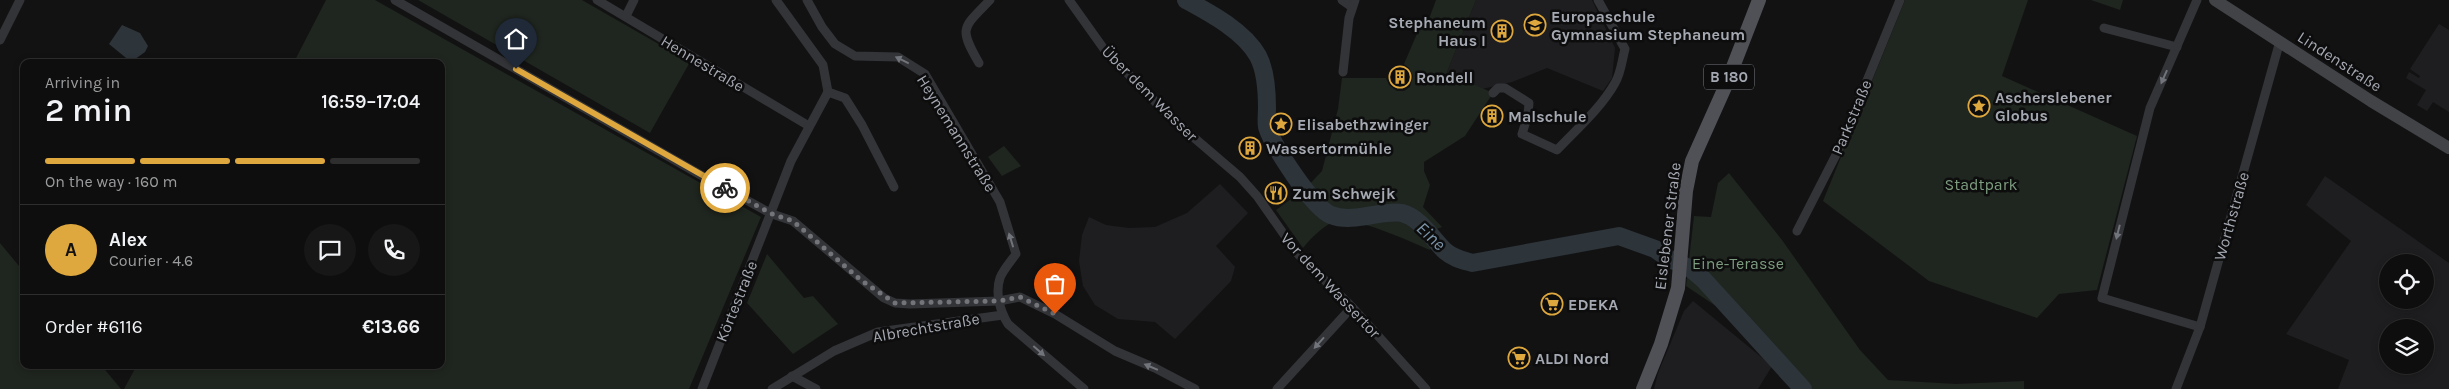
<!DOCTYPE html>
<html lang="en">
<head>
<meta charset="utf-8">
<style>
	body { margin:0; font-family:Karla,sans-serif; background:#171717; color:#f1f3f6; height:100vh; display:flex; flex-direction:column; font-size:19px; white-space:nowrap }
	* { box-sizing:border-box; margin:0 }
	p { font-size:16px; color:#9b9c9e }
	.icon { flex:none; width:28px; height:28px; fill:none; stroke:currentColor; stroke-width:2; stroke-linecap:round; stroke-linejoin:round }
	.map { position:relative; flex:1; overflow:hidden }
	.details { position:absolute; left:20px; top:59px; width:425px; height:310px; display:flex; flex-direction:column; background:#0e0e0e; border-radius:10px; box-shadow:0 2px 8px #0003,0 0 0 1px #2e2e2e }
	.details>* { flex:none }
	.controls { position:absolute; left:2379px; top:254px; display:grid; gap:10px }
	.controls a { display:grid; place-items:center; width:55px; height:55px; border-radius:50%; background:#0e0e0e; box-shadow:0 2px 8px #0003,0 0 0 1px #2e2e2e; font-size:25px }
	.pin { position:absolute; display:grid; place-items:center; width:42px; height:42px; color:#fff; margin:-51px -21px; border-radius:50% 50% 50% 0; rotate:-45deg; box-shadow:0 0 5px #0007 }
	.pin .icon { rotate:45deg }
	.courier { position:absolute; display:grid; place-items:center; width:50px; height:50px; margin:-25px; border:4px solid #dfa83e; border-radius:50%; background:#fff; color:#222; box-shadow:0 1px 6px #0007 }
	.headline em { font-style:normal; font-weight:600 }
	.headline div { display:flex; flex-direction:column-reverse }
	.headline { display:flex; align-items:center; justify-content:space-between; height:85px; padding:0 25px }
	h1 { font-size:32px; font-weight:600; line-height:38px }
	.bar { display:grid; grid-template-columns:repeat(4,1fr); gap:8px 5px; align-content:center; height:60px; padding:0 25px }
	.bar i { height:6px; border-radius:4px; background:#2e2e2e }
	.bar .on { background:#dfa83e }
	.bar p { grid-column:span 4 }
	.line { display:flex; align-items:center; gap:12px; padding:0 25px; border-top:1px solid #2e2e2e }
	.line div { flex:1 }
	.round { display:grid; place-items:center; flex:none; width:52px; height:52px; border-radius:26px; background:#171717 }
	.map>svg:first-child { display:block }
</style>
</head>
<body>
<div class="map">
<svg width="2449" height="389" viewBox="0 0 2449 389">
	<rect width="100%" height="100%" fill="#121213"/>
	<g fill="#1e1e20" fill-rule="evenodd">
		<polygon points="1476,0 1592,0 1615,48 1612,78 1603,91 1547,68 1512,82 1482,89 1447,72"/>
		<polygon points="2439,24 2449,30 2449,112 2433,102 2427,111 2417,105 2426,90 2406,78 2409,72 2419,78 2420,76 2410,69"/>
		<path d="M2325,176L2449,263V389H2338L2349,360L2286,334L2351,241L2306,205ZM2388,262H2425V300H2388ZM2388,328H2425V365H2388Z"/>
		<polygon points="1220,184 1248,213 1216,246 1235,267 1231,281 1175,339 1155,322 1118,319 1095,305 1083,286 1079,261 1082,235 1089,217 1106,225 1129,228 1155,227 1187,213"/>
		<polygon points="1693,301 1772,366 1758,389 1654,389 1658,373 1684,311"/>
	</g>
	<g fill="#1f251f">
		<polygon points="326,0 375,0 761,217 689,389 124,389 137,365 441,365 441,62 294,62"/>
		<polygon points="418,0 582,0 690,62 650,133"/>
		<path d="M1436,0H1476L1447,72L1493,93L1465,136L1424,162V171L1430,185L1423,207L1442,227L1437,229L1430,250C1414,243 1350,214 1335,221C1324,225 1310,239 1303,248L1276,210L1305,189L1322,171L1338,109L1342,78H1386L1389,85L1397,91H1404L1410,87L1413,76L1409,68L1404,64L1419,29L1429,19Z"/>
		<polygon points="1905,0 2028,0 2002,76 2137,136 2097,290 2059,294 2037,318 1929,281 1823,201"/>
		<polygon points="2091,0 2123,0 2120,10"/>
		<polygon points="1004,146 1021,166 1002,176 988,157"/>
		<polygon points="1729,173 1782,240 1860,350 1888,380 1956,384 2024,381 2024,389 1801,389 1775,355 1738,321 1686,286 1694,216 1711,217 1718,183"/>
		<polygon points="0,243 24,272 24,365 101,365 121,389 0,389"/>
		<polygon points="767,254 804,298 813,296 838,324 793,354 747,303"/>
	</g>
	<polygon fill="#2d343a" points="122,25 140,33 148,46 145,52 131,62 109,44"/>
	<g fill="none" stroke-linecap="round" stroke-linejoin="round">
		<path stroke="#2d343a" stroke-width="18" d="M1186,0C1210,13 1244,31 1258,56C1266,71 1267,91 1267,108C1267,114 1266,121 1267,127C1273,146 1313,208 1331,215C1353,224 1384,209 1402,213C1421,218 1432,239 1445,251C1453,258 1462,260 1472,263L1619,236L1655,249L1668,258L1691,269L1703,279L1803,389"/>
		<g stroke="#333438" stroke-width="9">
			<polyline points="395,0 706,178 772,214 793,221 884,298 895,303 910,304 999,301 1020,297 1055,314 1115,351 1155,368 1195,389"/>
			<polyline points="597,0 809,126"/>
			<polyline points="776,0 823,65 828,92"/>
			<path d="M807,0L822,27L835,44L855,56L898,57L925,74L1000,202L1016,254C1011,261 1003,270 1000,278C995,293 1000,311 1008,324L1084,389"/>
			<polyline points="1069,0 1104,49 1171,118 1240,177 1257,196 1297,253 1352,307 1426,389"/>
			<polyline points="1342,0 1352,7"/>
			<polyline points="2197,0 2150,108 2102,298 2200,327"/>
			<polyline points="626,16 634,0"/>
			<polyline points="2104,28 2177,47"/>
			<polyline points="0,40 20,0"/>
			<path d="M979,63C958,27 963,28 990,0"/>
			<polyline points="1343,72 1349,18 1355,0"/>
			<polyline points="828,92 845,98 862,125 894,187"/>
			<path d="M1493,93L1498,88H1505L1529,103L1528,115L1522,134L1557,150C1577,129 1601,108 1615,83C1621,73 1622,60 1625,49L1598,0"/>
			<polyline points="1797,231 1839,149 1900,0"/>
			<polyline points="792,376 816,389"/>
			<polyline points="702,389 791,161 828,92"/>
			<polyline points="772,389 834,351 878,332 1003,315"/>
			<polyline points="1277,389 1352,307"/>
			<polyline points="2176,389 2200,327 2280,41"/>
		</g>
		<polyline stroke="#414347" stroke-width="12" points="2215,0 2371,101 2449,148"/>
		<polyline stroke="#4f5156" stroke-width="14" points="1643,389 1661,344 1678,288 1686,191 1692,161 1726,85 1759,0"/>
	</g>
	<defs><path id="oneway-solid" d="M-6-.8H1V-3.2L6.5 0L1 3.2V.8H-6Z" transform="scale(1.25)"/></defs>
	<g fill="#72747b">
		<use href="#oneway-solid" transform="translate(902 60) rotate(-154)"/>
		<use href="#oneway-solid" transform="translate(2164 77) rotate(114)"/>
		<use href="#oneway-solid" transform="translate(2118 232) rotate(104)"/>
		<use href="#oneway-solid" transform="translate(1011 240) rotate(-107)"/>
		<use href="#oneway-solid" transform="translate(1319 343) rotate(132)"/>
		<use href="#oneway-solid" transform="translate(1039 351) rotate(41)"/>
		<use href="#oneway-solid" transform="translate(1151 367) rotate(-157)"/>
	</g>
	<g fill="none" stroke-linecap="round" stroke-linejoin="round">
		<polyline stroke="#72747a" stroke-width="5" stroke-dasharray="0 9" points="725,188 772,214 793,221 862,281 895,303 999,301 1020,297 1055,314"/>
		<polyline stroke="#dfa83e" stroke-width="6" points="516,69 725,188"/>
	</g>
	<defs>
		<g id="school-ring" transform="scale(1.125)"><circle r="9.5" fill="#0d0d0e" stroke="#dfa83e" stroke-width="1.5"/><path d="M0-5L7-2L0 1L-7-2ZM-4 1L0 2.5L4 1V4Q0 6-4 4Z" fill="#dfa83e"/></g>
		<g id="building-ring" transform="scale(1.125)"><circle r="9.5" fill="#0d0d0e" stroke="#dfa83e" stroke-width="1.5"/><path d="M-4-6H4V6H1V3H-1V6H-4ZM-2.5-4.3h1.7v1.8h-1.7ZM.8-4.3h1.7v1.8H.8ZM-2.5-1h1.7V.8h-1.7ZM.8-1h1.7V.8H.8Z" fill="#dfa83e"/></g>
		<g id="sight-ring" transform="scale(1.125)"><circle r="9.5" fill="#0d0d0e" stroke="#dfa83e" stroke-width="1.5"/><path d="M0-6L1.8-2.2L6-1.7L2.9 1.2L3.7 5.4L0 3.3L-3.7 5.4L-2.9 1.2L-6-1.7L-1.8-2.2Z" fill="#dfa83e"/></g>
		<g id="restaurant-ring" transform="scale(1.125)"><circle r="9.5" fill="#0d0d0e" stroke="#dfa83e" stroke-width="1.5"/><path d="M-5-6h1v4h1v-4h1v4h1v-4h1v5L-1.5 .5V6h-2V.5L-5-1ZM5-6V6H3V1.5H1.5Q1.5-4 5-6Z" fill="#dfa83e"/></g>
		<g id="supermarket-ring" transform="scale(1.125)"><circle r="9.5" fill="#0d0d0e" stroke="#dfa83e" stroke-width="1.5"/><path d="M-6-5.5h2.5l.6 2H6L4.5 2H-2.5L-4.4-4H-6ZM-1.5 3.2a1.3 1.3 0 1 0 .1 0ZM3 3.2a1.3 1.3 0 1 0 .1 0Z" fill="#dfa83e"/></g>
	</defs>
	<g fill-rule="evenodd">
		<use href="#school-ring" x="1535" y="25"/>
		<use href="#building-ring" x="1502" y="31"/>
		<use href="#building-ring" x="1400" y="77"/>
		<use href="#sight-ring" x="1979" y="106"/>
		<use href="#building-ring" x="1492" y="116"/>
		<use href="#sight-ring" x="1281" y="124"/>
		<use href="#building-ring" x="1250" y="148"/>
		<use href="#restaurant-ring" x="1276" y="193"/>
		<use href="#supermarket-ring" x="1552" y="304"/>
		<use href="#supermarket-ring" x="1519" y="358"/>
	</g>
	<g text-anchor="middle" stroke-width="5" stroke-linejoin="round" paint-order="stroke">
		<rect fill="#0d0d0e" stroke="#777a81" stroke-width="1" x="1704" y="64.5" width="50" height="25" rx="4"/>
		<g font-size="15" font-weight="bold" fill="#a5a9b2">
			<text x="1729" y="82">B 180</text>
		</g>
		<g font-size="16" font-weight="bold" fill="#a5a9b2" stroke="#0d0d0e" text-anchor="start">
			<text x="1551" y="22">Europaschule<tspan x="1551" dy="18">Gymnasium Stephaneum</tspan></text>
			<text x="1486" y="28" text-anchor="end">Stephaneum<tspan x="1486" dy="18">Haus I</tspan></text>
			<text x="1416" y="83">Rondell</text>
			<text x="1995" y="103">Ascherslebener<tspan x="1995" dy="18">Globus</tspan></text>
			<text x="1508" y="122">Malschule</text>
			<text x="1297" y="130">Elisabethzwinger</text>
			<text x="1266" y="154">Wassertormühle</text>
			<text x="1292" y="199">Zum Schwejk</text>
			<text x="1568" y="310">EDEKA</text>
			<text x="1535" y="364">ALDI Nord</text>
		</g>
		<g font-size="16" fill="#a5a9b2" stroke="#0d0d0e">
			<text transform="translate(2340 61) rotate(33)" y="6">Lindenstraße</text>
			<text transform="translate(703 63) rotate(31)" y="6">Hennestraße</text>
			<text transform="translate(1150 93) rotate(45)" y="6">Über dem Wasser</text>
			<text transform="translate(1851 117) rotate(-67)" y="6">Parkstraße</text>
			<text transform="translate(957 133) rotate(58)" y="6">Heynemannstraße</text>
			<text transform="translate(2231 216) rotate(-74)" y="6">Worthstraße</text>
			<text transform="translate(1667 226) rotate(-83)" y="6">Eislebener Straße</text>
			<text transform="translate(1331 285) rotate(47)" y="6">Vor dem Wassertor</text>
			<text transform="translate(736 301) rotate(-68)" y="6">Körtestraße</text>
			<text transform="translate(926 327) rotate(-10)" y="6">Albrechtstraße</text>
		</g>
		<g font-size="16" fill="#7d9c7f" stroke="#0d0d0e">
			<text x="1981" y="190">Stadtpark</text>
			<text x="1738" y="269">Eine-Terasse</text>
		</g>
		<g font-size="18" font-style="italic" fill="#7e96ab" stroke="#0d0d0e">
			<text transform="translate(1431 236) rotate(43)" y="6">Eine</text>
		</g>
	</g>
</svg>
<div class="controls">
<a><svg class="icon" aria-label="locate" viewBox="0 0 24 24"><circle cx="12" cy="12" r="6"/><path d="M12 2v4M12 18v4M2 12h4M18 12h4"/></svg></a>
<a><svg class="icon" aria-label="layers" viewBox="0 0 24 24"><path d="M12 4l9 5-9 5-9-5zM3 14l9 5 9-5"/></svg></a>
</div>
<div class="pin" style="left:1055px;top:314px;background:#ea580c"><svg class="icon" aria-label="bag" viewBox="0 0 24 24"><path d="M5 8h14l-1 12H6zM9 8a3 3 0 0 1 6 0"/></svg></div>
<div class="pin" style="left:516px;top:69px;background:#1f2937"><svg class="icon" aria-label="home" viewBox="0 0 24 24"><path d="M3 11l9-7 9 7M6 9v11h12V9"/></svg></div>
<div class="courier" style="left:725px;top:188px"><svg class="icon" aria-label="bike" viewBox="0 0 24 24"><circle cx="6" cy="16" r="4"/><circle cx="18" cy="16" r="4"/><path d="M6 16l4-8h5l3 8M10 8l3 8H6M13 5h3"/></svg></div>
<section class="details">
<div class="headline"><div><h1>2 min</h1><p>Arriving in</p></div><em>16:59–17:04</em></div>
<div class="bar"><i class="on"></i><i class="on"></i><i class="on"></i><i></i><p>On the way · 160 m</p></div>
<div class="line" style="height:90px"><b class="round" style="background:#dfa83e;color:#111">A</b><div><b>Alex</b><p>Courier · 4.6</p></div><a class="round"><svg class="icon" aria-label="chat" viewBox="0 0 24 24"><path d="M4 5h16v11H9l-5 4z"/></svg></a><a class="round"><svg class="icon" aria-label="phone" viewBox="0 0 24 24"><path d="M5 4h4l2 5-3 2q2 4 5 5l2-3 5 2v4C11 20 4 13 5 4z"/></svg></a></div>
<div class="line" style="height:65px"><div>Order #6116</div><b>€13.66</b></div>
</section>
</div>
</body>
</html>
